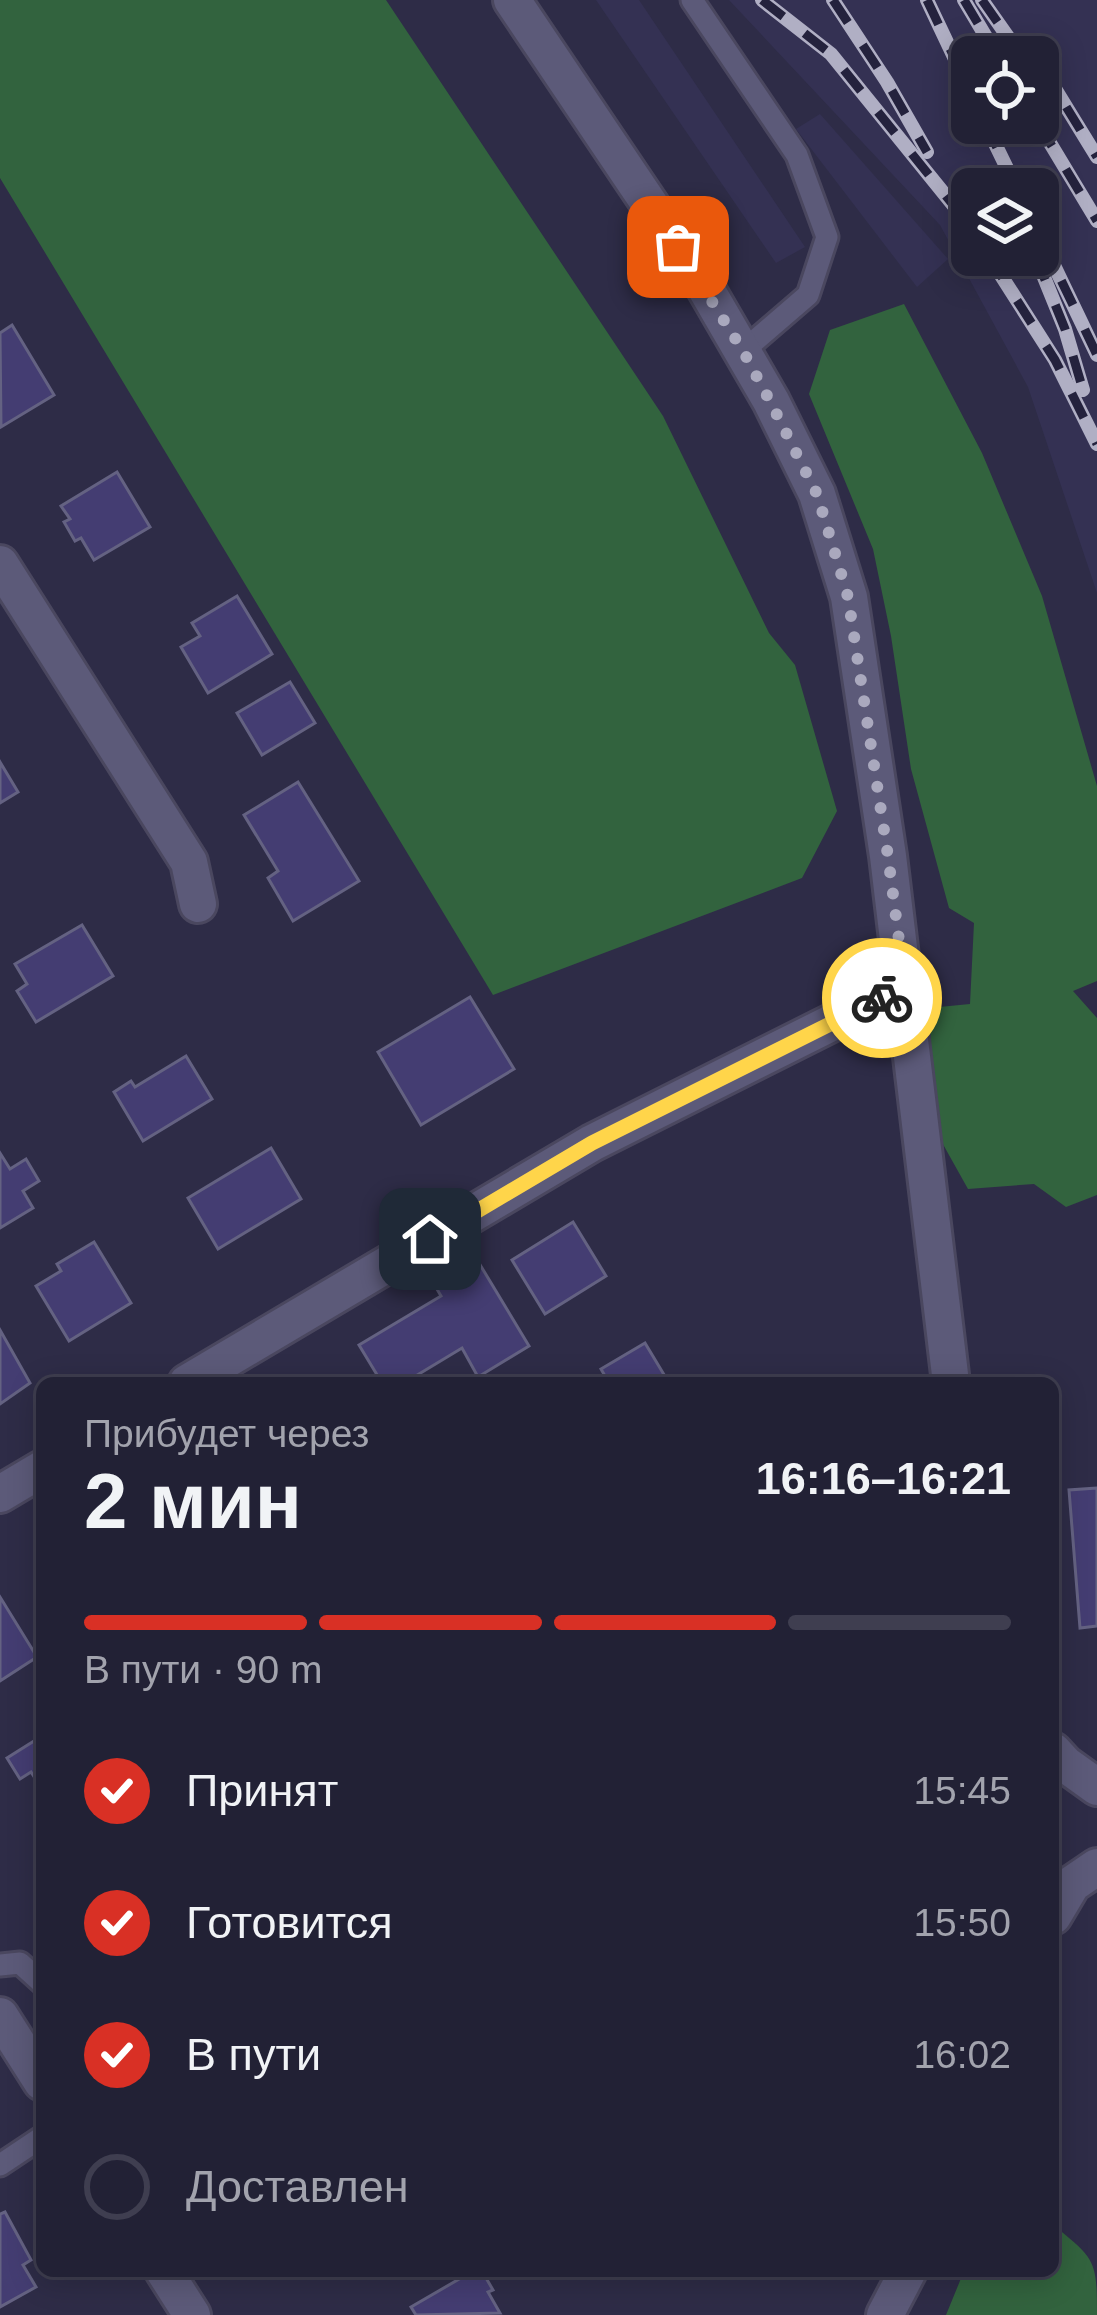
<!DOCTYPE html>
<html lang="ru">
<head>
<meta charset="utf-8">
<style>
	body { margin:0; font-family:Arial,sans-serif; background:#2e2e41; color:#f1f3f6; height:100vh; display:flex; flex-direction:column; font-size:45px; white-space:nowrap }
	* { box-sizing:border-box; margin:0 }
	p { font-size:39px; color:#a2a3ad }
	.icon { flex:none; width:66px; height:66px; fill:none; stroke:currentColor; stroke-width:2; stroke-linecap:round; stroke-linejoin:round }
	.map { position:relative; flex:1; overflow:hidden }
	.side { position:absolute; left:36px; top:1377px; width:1023px; height:900px; display:flex; flex-direction:column; background:#222135; border-radius:18px; box-shadow:0 6px 30px #0003,0 0 0 3px #3f3e50 }
	.side>* { flex:none }
	.fabs { position:absolute; left:951px; top:36px; display:grid; gap:24px }
	.fabs a { display:grid; place-items:center; width:108px; height:108px; border-radius:18px; background:#222135; box-shadow:0 6px 30px #0003,0 0 0 3px #3f3e50; font-size:60px }
	.pin { position:absolute; display:grid; place-items:center; width:102px; height:102px; color:#fff; margin:-51px; border-radius:24px; box-shadow:0 6px 18px #0006 }
	.courier { position:absolute; display:grid; place-items:center; width:120px; height:120px; margin:-60px; border:9px solid #ffd54a; border-radius:50%; background:#fff; color:#222; box-shadow:0 3px 15px #0007 }
	.overview em { font-style:normal; font-weight:800 }
	.overview div { display:flex; flex-direction:column-reverse }
	.overview { display:flex; align-items:center; justify-content:space-between; height:204px; padding:0 48px }
	h1 { font-size:78px; font-weight:800; line-height:90px }
	.bar { display:grid; grid-template-columns:repeat(4,1fr); gap:18px 12px; align-content:center; height:144px; padding:0 48px }
	.bar i { height:15px; border-radius:9px; background:#3f3e50 }
	.bar .selected { background:#d93025 }
	.bar p { grid-column:span 4 }
	ol { padding:0 48px; list-style:none }
	li { display:flex; align-items:center; gap:36px; height:132px }
	li p { margin-inline-start:auto }
	li .icon { padding:12px; border-radius:50%; background:#d93025; color:#fff; stroke-width:4 }
	li:last-child { color:#a2a3ad }
	li i { width:66px; height:66px; border:6px solid #3f3e50; border-radius:50% }
	.map>svg:first-child { display:block }
</style>
</head>
<body>
<div class="map">
<svg width="1097" height="2315" viewBox="0 0 1097 2315">
	<rect width="100%" height="100%" fill="#2e2c47"/>
	<g fill="#343153" fill-rule="evenodd">
		<polygon points="596,0 639,0 805,247 776,263"/>
		<path d="M729,0H1097V593L1028,387L940,225ZM1038,57V123H972V57ZM1038,189V255H972V189Z"/>
		<polygon points="820,114 948,259 917,287 796,129"/>
	</g>
	<g fill="#32633e">
		<polygon points="0,0 386,0 663,416 769,633 795,665 837,811 802,878 493,995 0,178"/>
		<polygon points="904,304 982,453 1042,596 1097,786 1097,981 1073,991 1097,1018 1097,1195 1066,1207 1034,1184 968,1189 935,1130 929,1008 970,1004 974,923 949,908 911,769 891,636 873,549 809,394 830,330"/>
		<path d="M1053,2225C1096,2259 1097,2261 1097,2315H946L964,2271H1053Z"/>
	</g>
	<g fill="#443d72" stroke="#646282" stroke-width="3">
		<polygon points="12,325 54,395 1,427 0,333"/>
		<polygon points="117,472 150,527 94,560 81,538 75,541 64,522 70,519 61,506"/>
		<polygon points="237,596 272,654 208,693 181,647 200,636 192,623"/>
		<polygon points="290,682 315,723 262,755 237,713"/>
		<polygon points="0,762 18,792 0,803"/>
		<polygon points="298,782 359,881 293,921 268,878 278,871 244,815"/>
		<polygon points="82,925 113,976 36,1022 17,991 27,984 15,964"/>
		<polygon points="470,997 514,1069 421,1125 378,1052"/>
		<polygon points="186,1056 212,1099 143,1141 114,1092 131,1081 135,1087"/>
		<polygon points="271,1148 301,1199 218,1249 188,1198"/>
		<polygon points="0,1153 10,1169 26,1159 39,1181 23,1191 33,1208 0,1228"/>
		<polygon points="573,1222 606,1276 545,1314 512,1260"/>
		<polygon points="94,1242 131,1303 69,1341 36,1286 61,1271 57,1264"/>
		<polygon points="476,1258 529,1346 478,1377 462,1348 404,1383 382,1383 359,1345 441,1296 434,1284"/>
		<polygon points="0,1330 30,1383 0,1404"/>
		<polygon points="645,1343 669,1383 609,1383 601,1369"/>
		<polygon points="1097,1488 1097,1626 1080,1628 1069,1490"/>
		<polygon points="0,1597 37,1657 0,1681"/>
		<polygon points="42,1736 42,1789 31,1772 20,1779 7,1758"/>
		<polygon points="5,2212 31,2260 23,2265 36,2287 0,2307 0,2214"/>
		<polygon points="473,2271 482,2271 493,2290 488,2292 500,2313 416,2315 411,2307"/>
	</g>
	<g fill="none" stroke-linecap="round" stroke-linejoin="round">
		<g stroke="#4a475f" stroke-width="27">
			<g id="lane">
				<polyline points="692,0 797,155 827,237 808,295 743,351"/>
				<polyline points="0,1965 20,1963 42,1983"/>
				<polyline points="0,2165 42,2137"/>
			</g>
		</g>
		<g stroke="#4a475f" stroke-width="42">
			<g id="street">
				<polyline points="0,564 189,862 198,904"/>
				<polyline points="187,1383 592,1143 905,986"/>
				<polyline points="0,1494 42,1469"/>
				<polyline points="0,2016 42,2082"/>
				<polyline points="164,2271 192,2315"/>
			</g>
		</g>
		<g stroke="#4a475f" stroke-width="42">
			<g id="secondary">
				<polyline points="512,0 702,282 771,401 817,494 849,597 888,856 951,1383"/>
				<polyline points="1053,1751 1065,1764 1097,1787"/>
				<polyline points="1053,1916 1072,1884 1097,1867"/>
				<polyline points="885,2315 908,2271"/>
			</g>
		</g>
		<use href="#lane" stroke="#5c5a79" stroke-width="21"/>
		<use href="#street" stroke="#5c5a79" stroke-width="36"/>
		<use href="#secondary" stroke="#5c5a79" stroke-width="36"/>
		<g stroke="#b0afc4" stroke-width="14">
			<g id="rail">
				<polyline points="762,0 831,54 967,222"/>
				<polyline points="833,0 887,82 927,152"/>
				<polyline points="927,0 972,95"/>
				<polyline points="964,0 998,57"/>
				<polyline points="982,0 1022,57"/>
				<polyline points="1038,61 1097,157"/>
				<polyline points="985,123 1017,189"/>
				<polyline points="1038,123 1097,221"/>
				<polyline points="1038,232 1097,355"/>
				<polyline points="988,255 1055,360 1097,444"/>
				<polyline points="1035,255 1065,329 1083,390"/>
			</g>
		</g>
		<use href="#rail" stroke="#24223d" stroke-width="9" stroke-dasharray="27" stroke-linecap="butt"/>
	</g>
	<g fill="none" stroke-linecap="round" stroke-linejoin="round">
		<polyline stroke="#aaa9be" stroke-width="12" stroke-dasharray="0 21.6" points="678,247 743,351 770,401 817,494 838,563 848,597 888,856 905,986 882,998"/>
		<polyline stroke="#ffd54a" stroke-width="15" points="430,1239 592,1143 882,998"/>
	</g>
</svg>
<div class="fabs">
<a><svg class="icon" aria-label="locate" viewBox="0 0 24 24"><circle cx="12" cy="12" r="6"/><path d="M12 2v4M12 18v4M2 12h4M18 12h4"/></svg></a>
<a><svg class="icon" aria-label="layers" viewBox="0 0 24 24"><path d="M12 4l9 5-9 5-9-5zM3 14l9 5 9-5"/></svg></a>
</div>
<div class="pin" style="left:678px;top:247px;background:#ea580c"><svg class="icon" aria-label="bag" viewBox="0 0 24 24"><path d="M5 8h14l-1 12H6zM9 8a3 3 0 0 1 6 0"/></svg></div>
<div class="pin" style="left:430px;top:1239px;background:#1f2937"><svg class="icon" aria-label="home" viewBox="0 0 24 24"><path d="M3 11l9-7 9 7M6 9v11h12V9"/></svg></div>
<div class="courier" style="left:882px;top:998px"><svg class="icon" aria-label="bike" viewBox="0 0 24 24"><circle cx="6" cy="16" r="4"/><circle cx="18" cy="16" r="4"/><path d="M6 16l4-8h5l3 8M10 8l3 8H6M13 5h3"/></svg></div>
<section class="side">
<div class="overview"><div><h1>2 мин</h1><p>Прибудет через</p></div><em>16:16–16:21</em></div>
<div class="bar"><i class="selected"></i><i class="selected"></i><i class="selected"></i><i></i><p>В пути · 90 m</p></div>
<ol>
<li><svg class="icon" aria-label="check" viewBox="0 0 24 24"><path d="M5 12l5 5 9-10"/></svg>Принят<p>15:45</p></li>
<li><svg class="icon" aria-label="check" viewBox="0 0 24 24"><path d="M5 12l5 5 9-10"/></svg>Готовится<p>15:50</p></li>
<li><svg class="icon" aria-label="check" viewBox="0 0 24 24"><path d="M5 12l5 5 9-10"/></svg>В пути<p>16:02</p></li>
<li><i></i>Доставлен</li>
</ol>
</section>
</div>
</body>
</html>
